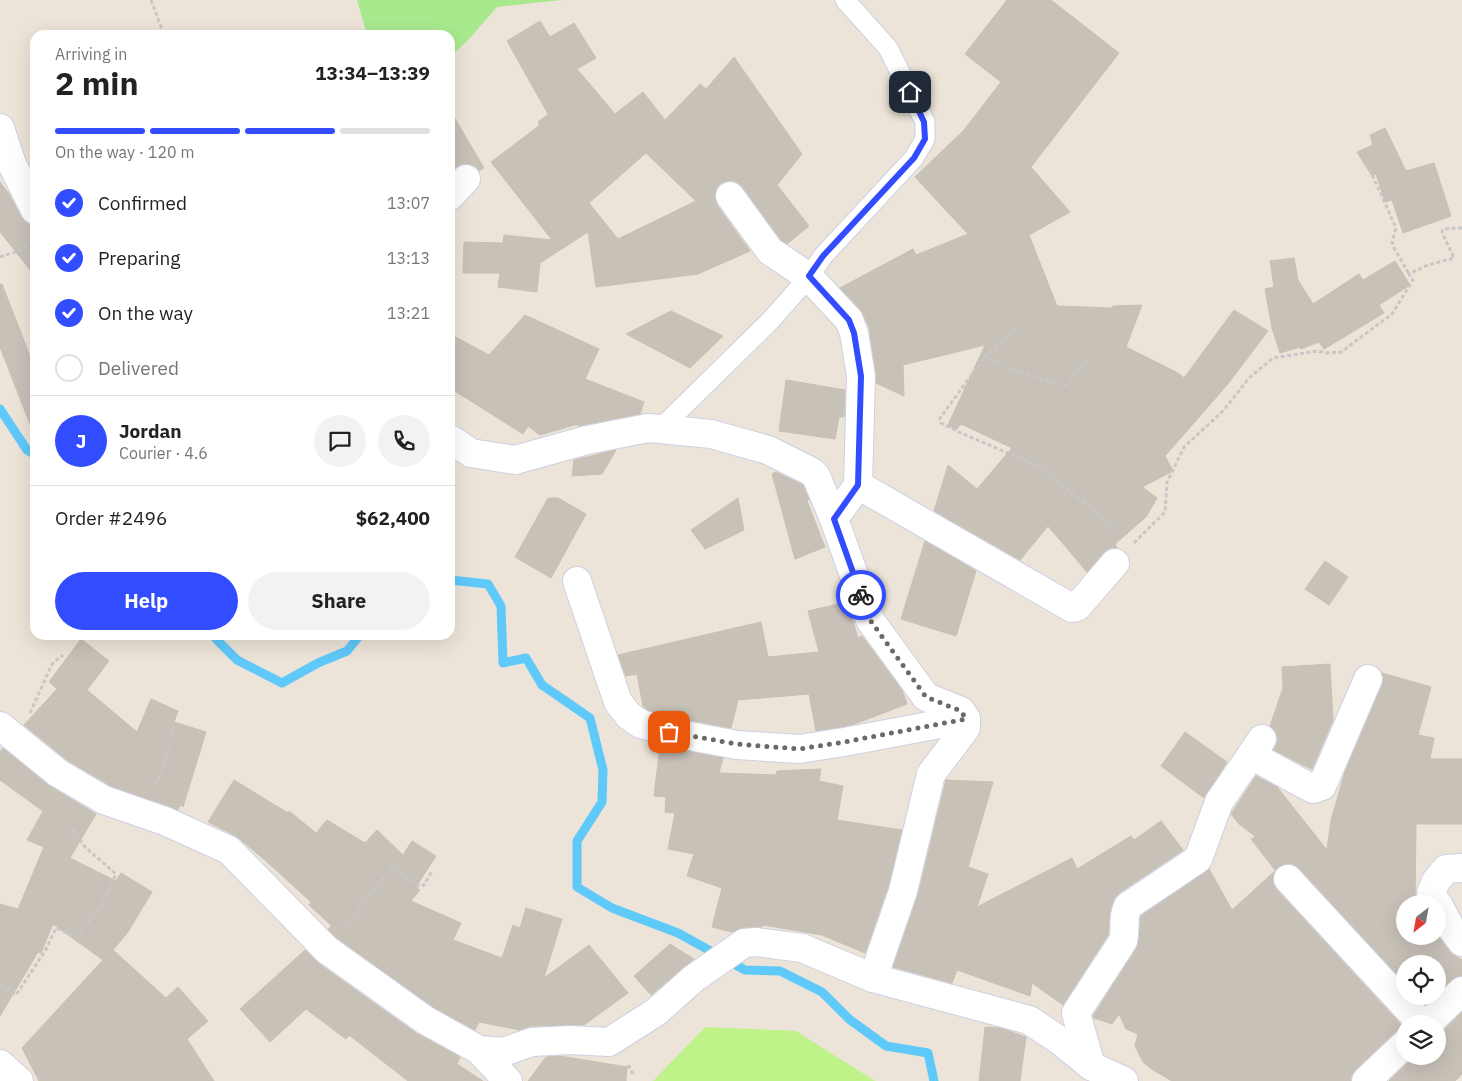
<!DOCTYPE html>
<html lang="en">
<head>
<meta charset="utf-8">
<style>
	body { margin:0; font-family:"IBM Plex Sans",sans-serif; background:#f2f2f2; color:#222; height:100vh; display:flex; flex-direction:column; font-size:19px; white-space:nowrap }
	* { box-sizing:border-box; margin:0 }
	p { font-size:16px; color:#767676 }
	.icon { flex:none; width:28px; height:28px; fill:none; stroke:currentColor; stroke-width:2; stroke-linecap:round; stroke-linejoin:round }
	.map { position:relative; flex:1; overflow:hidden }
	.side { position:absolute; left:30px; top:30px; width:425px; height:610px; display:flex; flex-direction:column; background:#fff; border-radius:15px; box-shadow:0 5px 20px #0002 }
	.side>* { flex:none }
	.needle { width:32px; rotate:211deg }
	.fabs { position:absolute; left:1396px; top:895px; display:grid; gap:10px }
	.fabs a { display:grid; place-items:center; width:50px; height:50px; border-radius:50%; background:#fff; box-shadow:0 5px 20px #0002; font-size:25px }
	.pin { position:absolute; display:grid; place-items:center; width:42px; height:42px; color:#fff; margin:-21px; border-radius:10px; box-shadow:0 2px 8px #0006 }
	.courier { position:absolute; display:grid; place-items:center; width:50px; height:50px; margin:-25px; border:4px solid #324dff; border-radius:50%; background:#fff; color:#222; box-shadow:0 1px 6px #0007 }
	.headline em { font-style:normal; font-weight:700 }
	.headline div { display:flex; flex-direction:column-reverse }
	.headline { display:flex; align-items:center; justify-content:space-between; height:85px; padding:0 25px }
	h1 { font-size:32px; font-weight:700; line-height:38px }
	.bar { display:grid; grid-template-columns:repeat(4,1fr); gap:8px 5px; align-content:center; height:60px; padding:0 25px }
	.bar i { height:6px; border-radius:4px; background:#e0e0e0 }
	.bar .active { background:#324dff }
	.bar p { grid-column:span 4 }
	.line { display:flex; align-items:center; gap:12px; padding:0 25px; border-top:1px solid #e0e0e0 }
	.line div { flex:1 }
	.round { display:grid; place-items:center; flex:none; width:52px; height:52px; border-radius:26px; background:#f2f2f2 }
	ol { padding:0 25px; list-style:none }
	li { display:flex; align-items:center; gap:15px; height:55px }
	li p { margin-inline-start:auto }
	li .icon { padding:5px; border-radius:50%; background:#324dff; color:#fff; stroke-width:4 }
	li:last-child { color:#767676 }
	li i { width:28px; height:28px; border:2px solid #e0e0e0; border-radius:50% }
	.cta { display:flex; gap:10px; margin-top:auto; padding:10px 25px }
	.cta a { flex:1; height:58px; border-radius:30px; background:#324dff; color:#fff; font-size:20px; font-weight:700; line-height:58px; text-align:center }
	.cta a+a { background:#f2f2f2; color:#222 }
	.map>svg:first-child { display:block }
</style>
</head>
<body>
<div class="map">
<svg width="1462" height="1081" viewBox="0 0 1462 1081">
	<rect width="100%" height="100%" fill="#ece4d8"/>
	<polygon fill="#a8e98e" points="357,0 562,0 497,7 470,38 450,57 450,35 367,35"/>
	<polygon fill="#bff288" points="705,1027 796,1031 875,1081 653,1081"/>
	<g fill="none" stroke-linecap="round" stroke-linejoin="round">
		<g stroke="#5fc9fa" stroke-width="9">
			<polyline points="0,409 27,450 35,455"/>
			<polyline points="450,580 488,584 501,606 503,663 526,658 542,685 590,718 603,770 602,802 577,841 577,887 612,908 678,933 745,970 780,971 822,992 849,1019 886,1046 928,1053 934,1081"/>
			<polyline points="216,635 216,639 237,660 282,683 318,663 347,651 360,635"/>
		</g>
	</g>
	<g fill="#c7c1b8" stroke="#c7c1b2" fill-rule="evenodd">
		<polygon points="1007,0 1051,0 1119,53 1031,167 1070,212 1029,235 1057,306 1112,308 1113,306 1142,305 1126,347 1178,373 1184,378 1234,310 1268,331 1227,385 1165,456 1173,471 1142,487 1157,498 1146,517 1115,544 1117,548 1110,548 1104,552 1087,572 1048,526 1020,560 934,511 948,465 977,489 1012,448 961,424 956,430 948,425 985,345 903,365 904,396 876,383 876,373 869,327 861,310 840,288 913,249 916,255 968,234 915,177 964,130 1001,82 965,54"/>
		<path d="M540,21L550,37L574,23L596,58L577,69L615,114L643,92L665,120L700,84L706,89L734,57L802,154L777,185L809,226L787,244L781,240L742,186L736,182L728,181L721,183L716,189L715,198L717,205L750,251L698,274L596,287L588,232L540,263L537,292L498,287L500,273H463L464,242L503,243L504,235L552,240L491,162L540,125L538,122L548,114L507,41ZM646,153L696,201L618,239L589,203Z"/>
		<polygon points="450,110 484,168 479,171 476,167 470,164 462,164 450,173"/>
		<polygon points="1385,128 1406,171 1434,163 1451,216 1403,233 1392,200 1385,202 1376,174 1372,176 1357,152 1373,145 1370,135"/>
		<polygon points="0,182 9,194 21,217 27,223 35,226 35,276 0,232"/>
		<polygon points="1294,258 1298,280 1313,304 1359,274 1363,280 1395,261 1410,285 1379,305 1384,313 1324,349 1319,342 1301,349 1300,347 1280,353 1272,328 1265,289 1274,287 1270,261"/>
		<polygon points="0,284 2,284 35,369 35,431 33,432 0,347"/>
		<polygon points="671,311 723,336 690,368 626,334"/>
		<polygon points="525,315 599,349 585,379 644,402 640,414 578,426 578,424 540,435 528,426 523,434 450,388 450,334 489,355"/>
		<polygon points="786,380 845,390 844,417 839,417 835,439 779,431"/>
		<polygon points="616,450 602,474 572,476 574,460"/>
		<polygon points="776,472 803,485 809,499 807,501 825,547 795,559 772,474"/>
		<polygon points="548,498 558,498 586,514 551,578 515,557"/>
		<polygon points="738,498 744,530 705,549 691,530"/>
		<polygon points="925,541 976,571 956,636 901,619"/>
		<polygon points="1325,561 1348,577 1329,605 1305,589"/>
		<polygon points="847,602 858,638 862,636 902,690 907,704 852,725 816,731 809,694 738,700 731,728 673,717 664,714 665,713 660,713 648,710 643,706 637,674 626,676 618,655 761,622 768,657 819,652 808,611"/>
		<polygon points="81,639 109,661 87,690 137,732 151,699 178,711 174,722 206,732 183,807 180,805 178,810 111,786 67,760 24,725 57,689 49,682"/>
		<polygon points="1330,664 1333,720 1312,769 1303,765 1274,750 1278,740 1276,732 1270,726 1283,688 1282,667"/>
		<polygon points="1382,673 1431,687 1418,735 1434,738 1430,759 1462,759 1462,824 1416,824 1415,904 1405,904 1405,936 1438,936 1450,952 1462,960 1462,976 1452,979 1438,993 1438,964 1405,964 1405,983 1299,868 1293,864 1285,864 1278,867 1275,870 1251,839 1256,837 1239,824 1231,814 1256,776 1277,787 1327,850 1331,820 1345,772 1382,685 1384,678"/>
		<polygon points="1185,732 1227,762 1204,798 1161,766"/>
		<polygon points="660,746 723,758 719,773 776,775 777,771 821,769 819,781 843,786 837,820 902,830 888,887 865,953 822,935 763,925 762,927 742,928 732,932 712,927 722,888 687,876 694,854 668,849 675,813 665,812 666,797 654,796"/>
		<polygon points="3,748 48,785 96,814 70,858 116,881 121,873 152,892 128,932 113,950 166,998 178,987 208,1021 187,1039 214,1081 39,1081 22,1048 103,960 53,924 41,953 38,952 0,1016 0,904 18,909 44,847 27,840 43,811 0,780 0,752"/>
		<polygon points="234,780 288,813 289,811 316,833 327,820 365,843 377,830 403,855 412,841 436,856 416,887 420,890 411,901 461,923 453,940 502,958 513,925 520,928 526,908 562,919 544,978 589,945 628,993 584,1025 531,1026 520,1030 479,1022 475,1030 433,1007 337,938 328,929 332,926 309,905 311,902 266,861 236,836 208,822"/>
		<polygon points="946,780 993,782 968,867 988,874 977,907 1072,858 1077,869 1131,836 1134,840 1161,821 1183,850 1119,893 1114,899 1110,912 1108,935 1063,1005 1032,983 1030,996 957,970 952,983 893,967 918,895"/>
		<polygon points="1209,869 1232,910 1275,871 1273,882 1277,890 1405,1029 1394,1033 1355,1070 1351,1076 1351,1081 1172,1081 1153,1070 1143,1062 1135,1046 1138,1034 1126,1029 1119,1014 1112,1024 1094,1018 1093,1016 1136,949 1139,939 1141,916"/>
		<polygon points="670,944 694,959 651,995 634,976"/>
		<polygon points="305,950 318,963 416,1033 460,1057 457,1064 483,1081 408,1081 349,1035 346,1039 306,1009 270,1042 240,1009"/>
		<polygon points="1462,1012 1462,1074 1455,1081 1389,1081 1415,1056 1438,1056 1438,1036"/>
		<polygon points="985,1027 1000,1028 1026,1037 1020,1081 979,1081"/>
		<polygon points="560,1056 627,1067 626,1081 528,1081 546,1057"/>
	</g>
	<g fill="none" stroke-linecap="round" stroke-linejoin="round">
		<g stroke="#cdd0e3" stroke-width="21">
			<polyline id="lane" points="660,429 770,321 809,277 823,256 914,158 925,139 925,122 888,48 845,0"/>
		</g>
		<g stroke="#cdd0e3" stroke-width="30">
			<g id="street">
				<polyline points="0,128 12,164 35,210"/>
				<polyline points="450,196 466,179"/>
				<polyline points="730,196 770,251 809,277 849,320 854,333 861,376 858,485 834,519"/>
				<polyline points="450,439 471,453 515,460 587,440 648,428 660,429 711,434 768,450 812,472 816,476 834,519 870,620 926,697 961,711 966,719 966,728 931,774 903,891 873,978"/>
				<polyline points="858,485 1072,608 1077,607 1115,563"/>
				<polyline points="577,581 618,702 629,716 641,724 669,732 737,745 799,749 844,742 966,719"/>
				<polyline points="0,726 58,773 104,800 165,821 229,850 327,950 425,1020 479,1050 508,1081"/>
				<polyline points="1251,755 1313,789 1322,786 1368,679"/>
				<polyline points="1288,879 1422,1024"/>
				<polyline points="1437,904 1431,893 1436,881 1446,869 1462,868"/>
				<polyline points="1438,904 1449,925 1462,942"/>
				<polyline points="1427,1024 1462,991"/>
				<polyline points="479,1050 503,1052 532,1042 570,1040 609,1042 656,1012 693,979 744,943 756,942 802,948 873,978 1029,1020 1059,1040 1091,1066 1124,1081"/>
				<polyline points="0,1064 19,1081"/>
				<path d="M1091,1066L1076,1013L1123,941C1126,929 1122,917 1128,906L1198,859L1219,802L1262,739"/>
				<polyline points="1366,1081 1405,1044"/>
			</g>
		</g>
		<g stroke="#c7c7c7" stroke-width="3" stroke-dasharray="4 2.5" stroke-linecap="butt">
			<polyline points="151,0 164,35"/>
			<polyline points="1367,163 1396,228 1392,242 1394,248 1409,274"/>
			<polyline points="0,257 21,250 34,240"/>
			<polyline points="1017,328 987,354 940,418 941,423 961,433 1038,466 1103,518 1118,533"/>
			<polyline points="985,356 1016,371 1062,385 1067,385 1088,358"/>
			<polyline points="1134,543 1165,512 1167,482 1184,447 1224,410 1249,378 1273,358 1318,351 1327,353 1341,352 1392,314 1413,280 1409,274 1428,265 1454,258 1442,232 1443,229 1462,228"/>
			<polyline points="30,713 52,664 63,655"/>
			<polyline points="155,785 163,768 174,727"/>
			<polyline points="346,926 392,867 419,886 424,885 432,871"/>
			<polyline points="0,986 16,995 45,951 56,928 77,937 100,909 116,874 85,847 71,827"/>
			<polyline points="628,1065 633,1074"/>
		</g>
		<use href="#lane" stroke="#fff" stroke-width="19"/>
		<use href="#street" stroke="#fff" stroke-width="28"/>
	</g>
	<g fill="none" stroke-linecap="round" stroke-linejoin="round">
		<polyline stroke="#6d6a66" stroke-width="5" stroke-dasharray="0 9" points="669,732 737,744 799,749 844,742 966,719 961,711 926,697 870,620 861,595"/>
		<polyline stroke="#324dff" stroke-width="6" points="861,595 834,519 858,485 861,376 854,333 849,320 809,276 823,256 914,158 925,139 924,122 910,92"/>
	</g>
</svg>
<div class="fabs">
<a><svg class="needle" viewBox="-14 -14 28 28"><path d="M0-13l5 13h-10z" fill="#e53935"/><path d="M0 13l5-13h-10z" fill="#767676"/></svg></a>
<a><svg class="icon" aria-label="locate" viewBox="0 0 24 24"><circle cx="12" cy="12" r="6"/><path d="M12 2v4M12 18v4M2 12h4M18 12h4"/></svg></a>
<a><svg class="icon" aria-label="layers" viewBox="0 0 24 24"><path d="M12 4l9 5-9 5-9-5zM3 14l9 5 9-5"/></svg></a>
</div>
<div class="pin" style="left:669px;top:732px;background:#ea580c"><svg class="icon" aria-label="bag" viewBox="0 0 24 24"><path d="M5 8h14l-1 12H6zM9 8a3 3 0 0 1 6 0"/></svg></div>
<div class="pin" style="left:910px;top:92px;background:#1f2937"><svg class="icon" aria-label="home" viewBox="0 0 24 24"><path d="M3 11l9-7 9 7M6 9v11h12V9"/></svg></div>
<div class="courier" style="left:861px;top:595px"><svg class="icon" aria-label="bike" viewBox="0 0 24 24"><circle cx="6" cy="16" r="4"/><circle cx="18" cy="16" r="4"/><path d="M6 16l4-8h5l3 8M10 8l3 8H6M13 5h3"/></svg></div>
<section class="side">
<div class="headline"><div><h1>2 min</h1><p>Arriving in</p></div><em>13:34–13:39</em></div>
<div class="bar"><i class="active"></i><i class="active"></i><i class="active"></i><i></i><p>On the way · 120 m</p></div>
<ol>
<li><svg class="icon" aria-label="check" viewBox="0 0 24 24"><path d="M5 12l5 5 9-10"/></svg>Confirmed<p>13:07</p></li>
<li><svg class="icon" aria-label="check" viewBox="0 0 24 24"><path d="M5 12l5 5 9-10"/></svg>Preparing<p>13:13</p></li>
<li><svg class="icon" aria-label="check" viewBox="0 0 24 24"><path d="M5 12l5 5 9-10"/></svg>On the way<p>13:21</p></li>
<li><i></i>Delivered</li>
</ol>
<div class="line" style="height:90px"><b class="round" style="background:#324dff;color:#fff">J</b><div><b>Jordan</b><p>Courier · 4.6</p></div><a class="round"><svg class="icon" aria-label="chat" viewBox="0 0 24 24"><path d="M4 5h16v11H9l-5 4z"/></svg></a><a class="round"><svg class="icon" aria-label="phone" viewBox="0 0 24 24"><path d="M5 4h4l2 5-3 2q2 4 5 5l2-3 5 2v4C11 20 4 13 5 4z"/></svg></a></div>
<div class="line" style="height:65px"><div>Order #2496</div><b>$62,400</b></div>
<div class="cta"><a>Help</a><a>Share</a></div>
</section>
</div>
</body>
</html>
